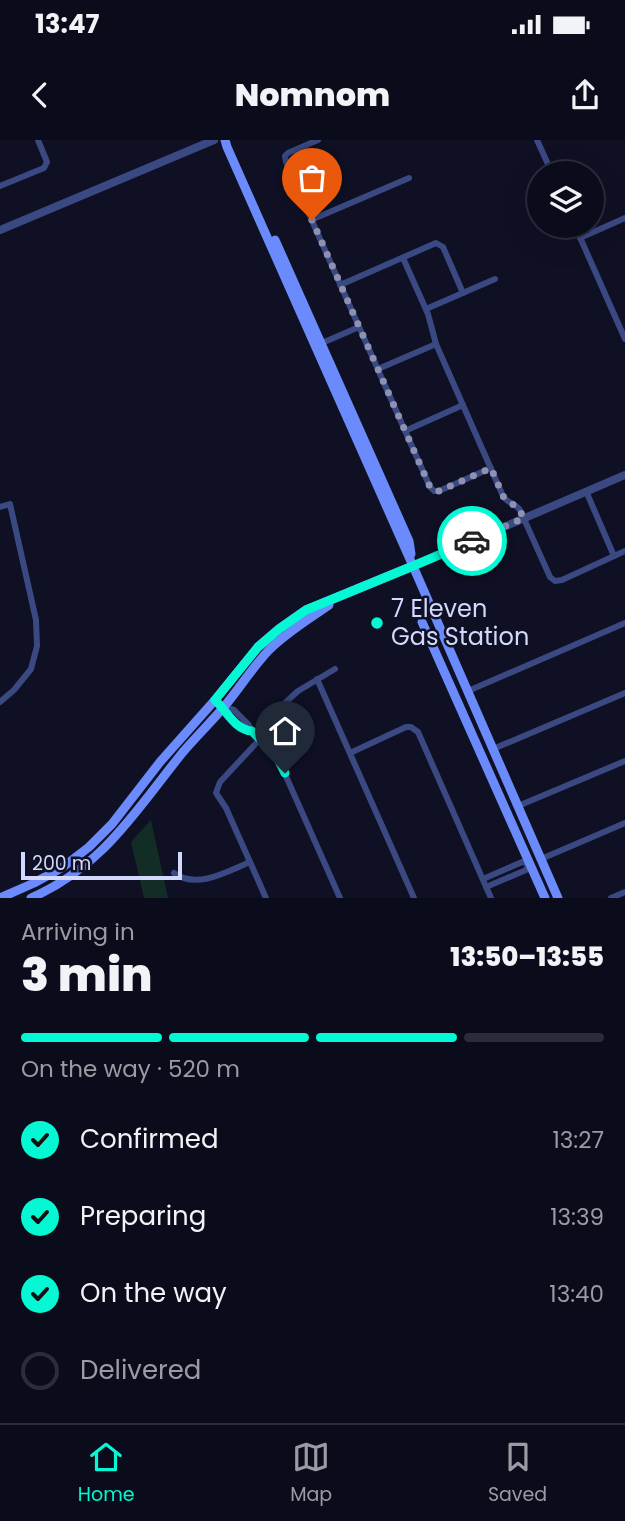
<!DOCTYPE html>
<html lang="en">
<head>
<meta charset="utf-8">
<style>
	body { margin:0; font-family:Poppins,sans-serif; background:#191a28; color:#f1f3f6; height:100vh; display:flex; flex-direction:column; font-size:26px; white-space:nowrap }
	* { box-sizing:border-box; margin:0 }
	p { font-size:23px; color:#9a9ba3 }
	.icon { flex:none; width:38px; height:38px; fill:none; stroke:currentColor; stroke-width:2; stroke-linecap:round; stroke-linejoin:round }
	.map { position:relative; height:758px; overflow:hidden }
	.panel { display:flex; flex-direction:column; background:#0b0c1b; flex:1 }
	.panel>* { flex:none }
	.tools { position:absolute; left:527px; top:21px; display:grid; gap:14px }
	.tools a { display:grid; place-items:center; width:77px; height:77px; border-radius:50%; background:#0b0c1b; box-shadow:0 7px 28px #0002,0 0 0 2px #2b2c3a; font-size:35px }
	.scale { position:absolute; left:21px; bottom:18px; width:161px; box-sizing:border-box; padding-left:7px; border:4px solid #d2d8fe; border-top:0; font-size:19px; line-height:24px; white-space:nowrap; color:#d2d8fe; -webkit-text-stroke:5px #0f1024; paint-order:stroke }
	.pin { position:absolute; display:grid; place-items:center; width:60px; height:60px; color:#fff; margin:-72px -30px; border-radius:50% 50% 50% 0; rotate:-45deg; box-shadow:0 0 7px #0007 }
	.pin .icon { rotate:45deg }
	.courier { position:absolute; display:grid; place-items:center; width:70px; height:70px; margin:-35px; border:5px solid #04f8d4; border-radius:50%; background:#fff; color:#222; box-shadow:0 2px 9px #0007 }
	.head em { font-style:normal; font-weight:800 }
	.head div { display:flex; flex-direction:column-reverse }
	.head { display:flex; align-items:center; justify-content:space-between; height:119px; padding:0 21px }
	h1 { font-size:46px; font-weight:800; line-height:52px }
	.bar { display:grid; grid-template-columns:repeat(4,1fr); gap:10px 7px; align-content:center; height:84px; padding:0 21px }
	.bar i { height:9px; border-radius:5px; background:#2b2c3a }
	.bar .current { background:#04f8d4 }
	.bar p { grid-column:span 4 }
	ol { padding:0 21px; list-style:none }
	li { display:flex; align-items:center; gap:21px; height:77px }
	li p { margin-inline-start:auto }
	li .icon { padding:7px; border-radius:50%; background:#04f8d4; color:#111; stroke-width:4 }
	li:last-child { color:#9a9ba3 }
	li i { width:38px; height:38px; border:4px solid #2b2c3a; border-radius:50% }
	.status { display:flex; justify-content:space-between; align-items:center; height:49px; padding:0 35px; background:#0b0c1b; direction:ltr }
	.status svg { height:19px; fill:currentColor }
	header { display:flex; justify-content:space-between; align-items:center; height:91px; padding:0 21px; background:#0b0c1b; font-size:32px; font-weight:800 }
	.tab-bar { display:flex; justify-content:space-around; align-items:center; height:98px; border-top:2px solid #2b2c3a; background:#0b0c1b; font-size:19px; color:#9a9ba3 }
	.tab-bar a { display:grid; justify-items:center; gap:4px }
	.tab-bar .current { color:#04f8d4 }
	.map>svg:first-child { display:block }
</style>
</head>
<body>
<div class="status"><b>13:47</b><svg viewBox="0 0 49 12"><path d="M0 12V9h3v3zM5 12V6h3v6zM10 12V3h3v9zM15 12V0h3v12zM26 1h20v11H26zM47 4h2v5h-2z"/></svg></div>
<header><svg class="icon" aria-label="back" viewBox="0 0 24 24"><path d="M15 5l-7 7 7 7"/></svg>Nomnom<svg class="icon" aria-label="share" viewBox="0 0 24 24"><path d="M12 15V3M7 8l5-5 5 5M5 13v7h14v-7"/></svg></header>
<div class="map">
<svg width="625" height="758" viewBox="0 0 625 758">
	<rect width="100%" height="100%" fill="#0f1024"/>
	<polygon fill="#122d26" points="151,680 168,758 144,758 131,702"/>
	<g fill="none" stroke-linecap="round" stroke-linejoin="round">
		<g stroke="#3a4982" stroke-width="6">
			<polyline points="318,0 288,13 285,16 286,22 430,347 434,351 439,351 491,328"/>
			<polyline points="537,0 552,33"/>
			<polyline points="0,46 44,28 47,22 38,0"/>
			<polyline points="311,80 409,38"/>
			<polyline points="575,86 625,199"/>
			<polyline points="580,98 625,78"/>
			<path d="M403,118L428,174L436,204L503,356C507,363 515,363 520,370L550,437L555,441L562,440L625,411"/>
			<polyline points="340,145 436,103 443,107 463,153"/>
			<polyline points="426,169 495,139"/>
			<polyline points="322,203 359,187"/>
			<polyline points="378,229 436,204"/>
			<polyline points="405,291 463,265"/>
			<polyline points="586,351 614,416"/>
			<polyline points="0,367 10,364 36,480 37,506 31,529 14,550 0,562"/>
			<polyline points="317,539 414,758"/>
			<polyline points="468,551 625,483"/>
			<path d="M215,560C226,570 235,590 252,591"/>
			<polyline points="223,567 234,570 248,584 252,591 277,616 340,758"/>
			<polyline points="493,609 625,553"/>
			<polyline points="350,613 406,587 411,587 418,592 491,758"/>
			<polyline points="518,666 625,621"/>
			<polyline points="541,719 625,683"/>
			<path d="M174,733C197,750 228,731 250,722"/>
			<polyline points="483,739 522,722 530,724"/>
			<polyline points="486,747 526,730 529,724"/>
			<polyline points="266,758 226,668 216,653 220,642 260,599 285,563 298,551 335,529"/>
			<polyline points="611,758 625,752"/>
		</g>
		<g stroke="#3a4982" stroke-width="8">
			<polyline points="0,90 214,0"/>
			<polyline points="413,426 625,335"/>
		</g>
		<g stroke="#6b8bfd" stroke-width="9">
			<polyline points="225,0 227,7 413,426 558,758"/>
			<polyline points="275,100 409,401 411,414"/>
			<polyline points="422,482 545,758"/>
			<polyline points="0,758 34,743 63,727 89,707 112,684 160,622 215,560 258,507 279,489 306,470 413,426"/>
			<path d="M31,758C104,726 136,670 183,612C196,597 210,583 223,568C239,549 252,528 269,510C287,492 309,479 329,465"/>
		</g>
	</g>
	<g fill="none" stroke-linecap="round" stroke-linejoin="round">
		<polyline stroke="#8e92b2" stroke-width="7" stroke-dasharray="0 12.6" points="312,80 430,347 434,351 439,351 491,328 504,358 518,368 524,378 472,401"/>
		<path stroke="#04f8d4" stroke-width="9" d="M285,633L277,617L252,591C235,590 226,570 215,560L258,507L279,489L306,470L413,426L472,401"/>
	</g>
	<circle fill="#04f8d4" stroke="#0f1024" stroke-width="2.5" cx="377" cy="483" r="7"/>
	<g text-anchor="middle" stroke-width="5" stroke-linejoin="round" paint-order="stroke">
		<g font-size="24" fill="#d2d8fe" stroke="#0f1024" text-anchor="start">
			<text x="391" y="477">7 Eleven<tspan x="391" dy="28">Gas Station</tspan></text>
		</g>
	</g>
</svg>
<div class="tools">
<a><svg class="icon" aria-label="layers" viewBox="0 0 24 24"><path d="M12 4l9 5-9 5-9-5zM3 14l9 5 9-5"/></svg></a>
</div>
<div class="scale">200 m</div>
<div class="pin" style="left:312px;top:80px;background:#ea580c"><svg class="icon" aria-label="bag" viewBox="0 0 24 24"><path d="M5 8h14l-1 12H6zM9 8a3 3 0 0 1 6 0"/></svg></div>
<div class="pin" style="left:285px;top:633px;background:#1f2937"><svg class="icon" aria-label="home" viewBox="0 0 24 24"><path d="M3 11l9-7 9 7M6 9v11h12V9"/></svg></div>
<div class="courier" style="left:472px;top:401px"><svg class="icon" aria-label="car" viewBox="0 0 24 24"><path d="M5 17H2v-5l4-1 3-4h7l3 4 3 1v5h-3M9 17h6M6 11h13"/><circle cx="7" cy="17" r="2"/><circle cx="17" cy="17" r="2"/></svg></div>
</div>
<section class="panel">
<div class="head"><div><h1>3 min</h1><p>Arriving in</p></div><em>13:50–13:55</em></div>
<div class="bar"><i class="current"></i><i class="current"></i><i class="current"></i><i></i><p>On the way · 520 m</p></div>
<ol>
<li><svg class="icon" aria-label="check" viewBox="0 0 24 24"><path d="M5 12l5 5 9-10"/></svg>Confirmed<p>13:27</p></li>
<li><svg class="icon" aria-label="check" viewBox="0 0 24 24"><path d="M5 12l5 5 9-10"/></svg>Preparing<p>13:39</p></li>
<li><svg class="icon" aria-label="check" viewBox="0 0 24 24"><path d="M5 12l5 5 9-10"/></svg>On the way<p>13:40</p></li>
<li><i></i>Delivered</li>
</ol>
</section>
<nav class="tab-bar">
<a class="current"><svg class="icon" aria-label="home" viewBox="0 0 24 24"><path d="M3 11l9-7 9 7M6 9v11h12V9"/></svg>Home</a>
<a><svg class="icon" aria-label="map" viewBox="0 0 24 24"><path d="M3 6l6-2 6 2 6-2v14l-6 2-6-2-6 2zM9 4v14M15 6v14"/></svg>Map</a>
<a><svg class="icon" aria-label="saved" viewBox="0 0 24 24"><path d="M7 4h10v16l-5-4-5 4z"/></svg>Saved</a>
</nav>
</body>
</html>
